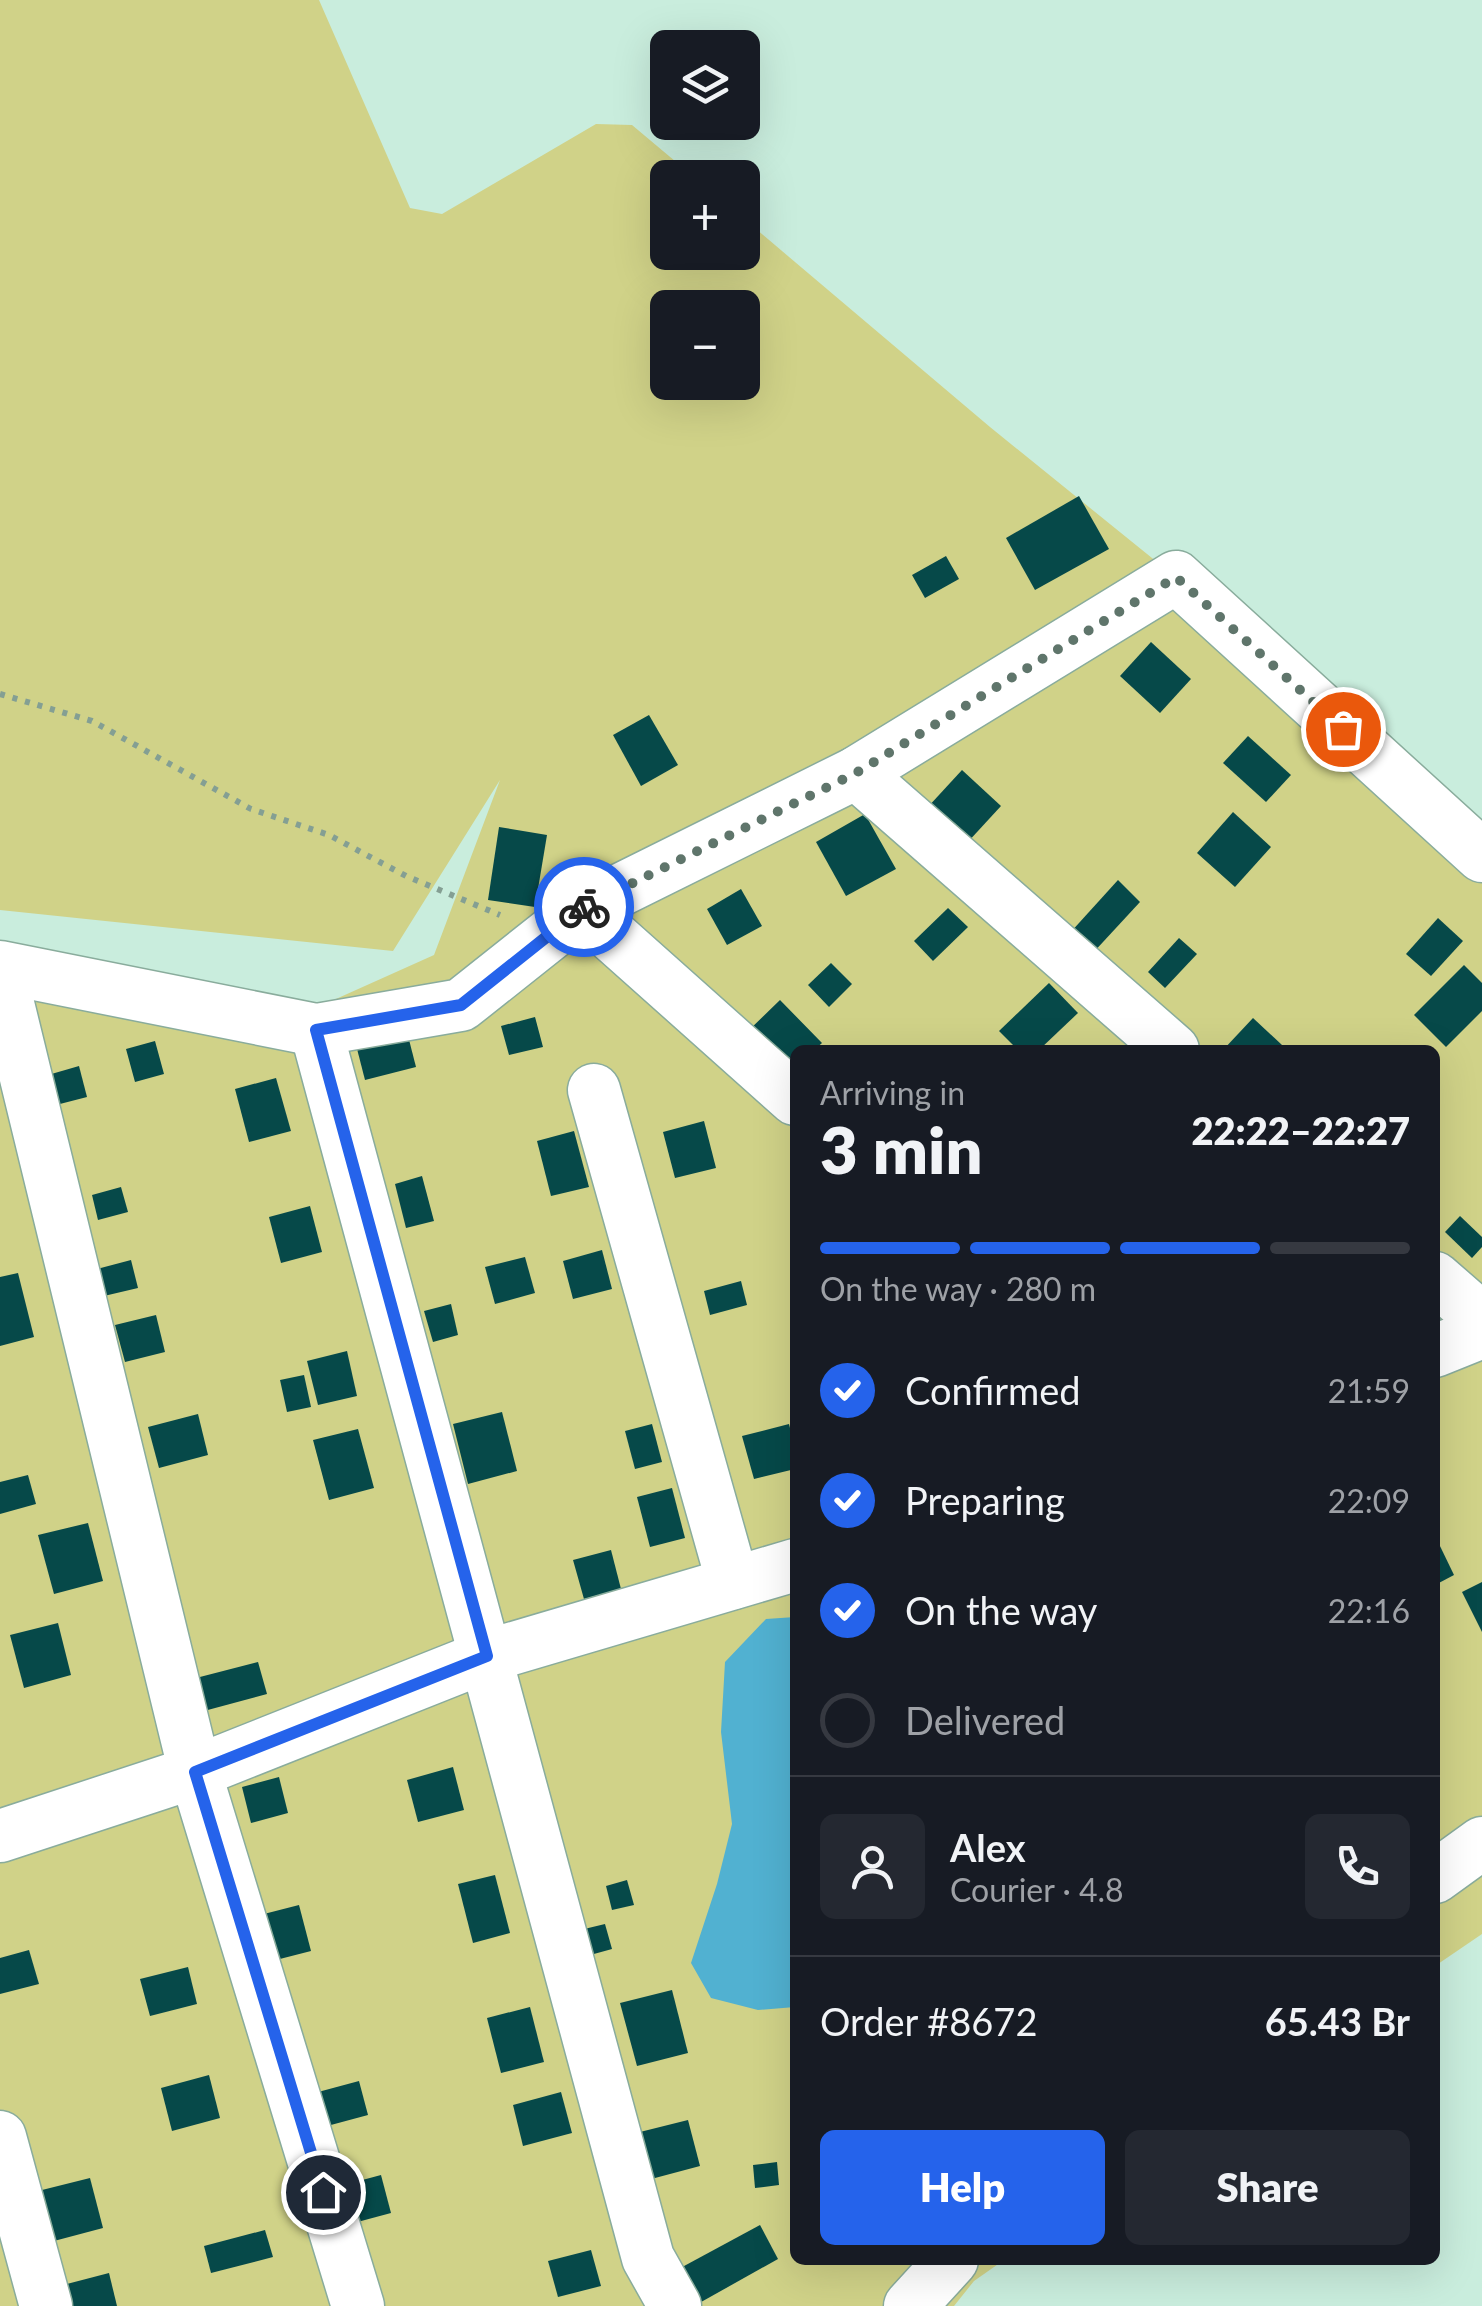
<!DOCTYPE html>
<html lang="en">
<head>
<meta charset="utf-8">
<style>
	body { margin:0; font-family:Lato,sans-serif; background:#242831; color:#f1f3f6; height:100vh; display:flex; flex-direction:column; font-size:38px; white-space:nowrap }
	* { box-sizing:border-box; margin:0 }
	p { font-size:32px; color:#9ea1a6 }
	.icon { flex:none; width:55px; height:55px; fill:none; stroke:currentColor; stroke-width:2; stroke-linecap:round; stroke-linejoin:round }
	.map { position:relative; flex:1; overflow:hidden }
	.drawer { position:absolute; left:790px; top:1045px; width:650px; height:1220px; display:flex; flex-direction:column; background:#171b24; border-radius:15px; box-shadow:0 10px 40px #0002 }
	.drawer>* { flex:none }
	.fabs { position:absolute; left:650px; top:30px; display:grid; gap:20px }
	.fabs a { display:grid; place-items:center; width:110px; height:110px; border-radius:15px; background:#171b24; box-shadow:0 10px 40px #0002; font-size:50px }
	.pin { position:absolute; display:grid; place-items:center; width:85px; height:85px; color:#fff; margin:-42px; border:5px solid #fff; border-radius:50%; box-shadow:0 2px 10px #0007 }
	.courier { position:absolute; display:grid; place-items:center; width:100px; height:100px; margin:-50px; border:8px solid #2563eb; border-radius:50%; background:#fff; color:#222; box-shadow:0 2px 12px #0007 }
	.overview em { font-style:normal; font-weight:800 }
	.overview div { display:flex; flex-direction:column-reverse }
	.overview { display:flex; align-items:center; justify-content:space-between; height:170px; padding:0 30px }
	h1 { font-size:65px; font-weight:800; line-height:75px }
	.bar { display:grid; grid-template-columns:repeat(4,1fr); gap:15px 10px; align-content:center; height:120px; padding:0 30px }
	.bar i { height:12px; border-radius:8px; background:#363941 }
	.bar .on { background:#2563eb }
	.bar p { grid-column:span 4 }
	.line { display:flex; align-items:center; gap:25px; padding:0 30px; border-top:2px solid #363941 }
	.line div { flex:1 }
	.round { display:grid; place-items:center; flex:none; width:105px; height:105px; border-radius:15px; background:#242831 }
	ol { padding:0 30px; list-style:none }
	li { display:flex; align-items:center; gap:30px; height:110px }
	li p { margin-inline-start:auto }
	li .icon { padding:10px; border-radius:50%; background:#2563eb; color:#fff; stroke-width:4 }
	li:last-child { color:#9ea1a6 }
	li i { width:55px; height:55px; border:5px solid #363941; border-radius:50% }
	.primary-button { display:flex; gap:20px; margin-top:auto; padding:20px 30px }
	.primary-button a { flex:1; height:115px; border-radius:15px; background:#2563eb; color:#fff; font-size:40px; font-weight:800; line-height:115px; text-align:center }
	.primary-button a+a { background:#242831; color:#f1f3f6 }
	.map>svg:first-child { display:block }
</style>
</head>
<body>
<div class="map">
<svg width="1482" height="2306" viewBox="0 0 1482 2306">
	<rect width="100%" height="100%" fill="#c9eddd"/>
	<path fill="#d0d288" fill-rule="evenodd" d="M0,0H319L410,208L442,214L596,124L632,125L694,177L668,178V252H742L743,218L990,427L1482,825V1934L1435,1966V1050H795V2260H1004L974,2281L954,2306H0V974L298,1016L434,955L500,780L393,951L0,910ZM668,308H742V382H668Z"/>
	<polygon fill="#51b1d1" points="795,1617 795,2007 758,2010 711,1998 691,1963 717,1884 732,1824 721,1732 725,1662 766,1619"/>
	<g fill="#064949">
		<polygon points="1079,496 1109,549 1035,590 1006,538"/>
		<polygon points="946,556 959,579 925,598 912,575"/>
		<polygon points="1151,642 1191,679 1160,713 1120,676"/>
		<polygon points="649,715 678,765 641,786 613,735"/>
		<polygon points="1248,736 1291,775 1266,802 1223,763"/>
		<polygon points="962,770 1001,806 966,844 927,808"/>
		<polygon points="1233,812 1271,847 1235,887 1197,853"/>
		<polygon points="865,814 896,869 846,896 816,842"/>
		<polygon points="499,827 547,835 535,907 488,900"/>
		<polygon points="1118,880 1140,902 1091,955 1069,934"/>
		<polygon points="741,889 762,926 727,945 707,909"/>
		<polygon points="948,908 968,927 933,961 914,941"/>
		<polygon points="1438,918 1463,941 1431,976 1406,954"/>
		<polygon points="1179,938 1197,954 1165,988 1148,972"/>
		<polygon points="831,963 852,984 829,1007 808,985"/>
		<polygon points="1464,965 1482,983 1482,1011 1446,1047 1414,1015"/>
		<polygon points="1049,983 1078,1013 1039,1050 1018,1050 999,1031"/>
		<polygon points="780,1000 822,1043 814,1050 795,1050 795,1069 744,1035"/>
		<polygon points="535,1017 543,1047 509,1055 501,1026"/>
		<polygon points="1253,1018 1282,1045 1277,1050 1223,1050"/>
		<polygon points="406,1028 416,1067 365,1080 355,1041"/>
		<polygon points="155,1041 164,1074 135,1082 126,1049"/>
		<polygon points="79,1066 87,1097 56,1105 48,1075"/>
		<polygon points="276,1078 291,1131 249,1142 235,1089"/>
		<polygon points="704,1121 716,1168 675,1178 663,1132"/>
		<polygon points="574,1131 589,1187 551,1196 537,1141"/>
		<polygon points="422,1176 434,1221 406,1228 395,1184"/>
		<polygon points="121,1187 128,1212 98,1220 92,1195"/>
		<polygon points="310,1206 322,1252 281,1263 269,1217"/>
		<polygon points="1460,1216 1482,1237 1482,1247 1472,1258 1445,1232"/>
		<polygon points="602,1250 612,1289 573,1299 563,1261"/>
		<polygon points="525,1257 535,1293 495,1304 485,1267"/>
		<polygon points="131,1260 138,1288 104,1296 97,1269"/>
		<polygon points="18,1273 34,1337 0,1346 0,1277"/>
		<polygon points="741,1281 747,1305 710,1315 704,1291"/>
		<polygon points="451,1304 458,1335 433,1342 424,1311"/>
		<polygon points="156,1315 165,1352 125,1362 115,1325"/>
		<polygon points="347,1351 357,1396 318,1405 307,1361"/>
		<polygon points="304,1375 311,1407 287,1412 280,1380"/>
		<polygon points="502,1412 517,1471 468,1484 453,1424"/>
		<polygon points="198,1414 208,1455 159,1468 148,1427"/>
		<polygon points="652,1424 662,1462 635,1469 625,1431"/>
		<polygon points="789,1424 795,1448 795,1469 754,1479 742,1436"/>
		<polygon points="358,1429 374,1488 329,1500 313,1440"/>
		<polygon points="28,1475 36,1504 0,1514 0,1482"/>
		<polygon points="672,1488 685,1538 650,1547 637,1497"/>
		<polygon points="88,1523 103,1581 54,1594 38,1535"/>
		<polygon points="1439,1544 1454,1575 1435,1585 1435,1546"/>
		<polygon points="611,1550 621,1589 584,1599 573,1560"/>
		<polygon points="1482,1582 1482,1632 1462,1592"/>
		<polygon points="58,1623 71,1675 24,1688 10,1635"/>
		<polygon points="258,1662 267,1694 204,1711 196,1678"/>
		<polygon points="453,1767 464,1810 418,1822 407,1780"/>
		<polygon points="279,1777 288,1813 251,1823 242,1787"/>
		<polygon points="495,1875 510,1933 473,1943 458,1884"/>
		<polygon points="627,1880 634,1905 612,1910 606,1886"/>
		<polygon points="299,1905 311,1951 272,1961 260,1915"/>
		<polygon points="605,1924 612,1949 583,1957 576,1931"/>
		<polygon points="29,1950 39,1984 0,1994 0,1958"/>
		<polygon points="188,1967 197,2004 150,2016 140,1979"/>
		<polygon points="672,1990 688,2053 637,2066 620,2003"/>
		<polygon points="530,2007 544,2062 501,2073 487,2018"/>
		<polygon points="209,2075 220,2118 172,2131 161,2088"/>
		<polygon points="359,2081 368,2115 316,2129 307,2095"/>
		<polygon points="561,2092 572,2133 523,2146 513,2105"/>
		<polygon points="688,2120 700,2166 640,2182 628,2135"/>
		<polygon points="777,2162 779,2185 755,2188 753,2165"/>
		<polygon points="381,2175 391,2213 350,2224 340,2186"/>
		<polygon points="90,2178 103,2228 54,2241 42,2190"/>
		<polygon points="760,2225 778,2259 694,2306 673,2272"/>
		<polygon points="265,2230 273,2257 211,2273 204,2246"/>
		<polygon points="591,2250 601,2286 558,2297 548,2261"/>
		<polygon points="109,2273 117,2306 69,2306 63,2285"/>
	</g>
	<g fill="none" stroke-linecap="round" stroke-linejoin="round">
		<g stroke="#89ac9c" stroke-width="55">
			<g id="minor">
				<polyline points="856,773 1173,1050"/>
				<polyline points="582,909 795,1099"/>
				<polyline points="0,967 316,1030 461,1005 582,909 856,773 1176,577 1482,856"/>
				<polyline points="0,971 195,1772 358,2306"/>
				<polyline points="316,1030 648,2258 675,2306"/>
				<polyline points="594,1090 733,1583"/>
				<polyline points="1435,1278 1482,1319"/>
				<polyline points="1435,1351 1482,1332"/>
				<polyline points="0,1836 195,1772 487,1656 795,1565"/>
				<polyline points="1435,1877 1482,1843"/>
				<polyline points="0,2137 46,2306"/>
				<polyline points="910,2306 952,2260"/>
			</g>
		</g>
		<polyline stroke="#849f93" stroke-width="6" stroke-dasharray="5 8" stroke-linecap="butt" points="0,694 92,721 251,809 329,835 406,876 500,915"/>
		<use href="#minor" stroke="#fff" stroke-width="52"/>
	</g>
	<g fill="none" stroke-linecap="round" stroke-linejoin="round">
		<polyline stroke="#5f756b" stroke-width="10" stroke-dasharray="0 18" points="584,907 856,773 1176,577 1343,729"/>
		<polyline stroke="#2563eb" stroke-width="12" points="323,2192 195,1772 487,1656 316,1030 461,1005 584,907"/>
	</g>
</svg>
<div class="fabs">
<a><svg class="icon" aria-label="layers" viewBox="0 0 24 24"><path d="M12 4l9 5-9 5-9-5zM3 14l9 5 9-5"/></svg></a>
<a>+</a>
<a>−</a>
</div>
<div class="pin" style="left:1343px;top:729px;background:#ea580c"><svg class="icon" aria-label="bag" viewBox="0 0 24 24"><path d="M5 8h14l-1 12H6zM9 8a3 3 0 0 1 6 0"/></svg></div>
<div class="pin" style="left:323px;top:2192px;background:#1f2937"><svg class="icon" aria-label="home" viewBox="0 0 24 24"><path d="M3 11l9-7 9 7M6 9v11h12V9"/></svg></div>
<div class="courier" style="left:584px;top:907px"><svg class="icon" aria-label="bike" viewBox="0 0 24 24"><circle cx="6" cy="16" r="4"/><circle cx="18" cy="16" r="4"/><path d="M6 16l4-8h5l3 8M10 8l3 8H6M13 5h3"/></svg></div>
<section class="drawer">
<div class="overview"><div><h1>3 min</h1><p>Arriving in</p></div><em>22:22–22:27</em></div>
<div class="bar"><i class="on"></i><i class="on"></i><i class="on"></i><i></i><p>On the way · 280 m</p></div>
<ol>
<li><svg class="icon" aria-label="check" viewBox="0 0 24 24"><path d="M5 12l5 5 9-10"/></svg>Confirmed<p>21:59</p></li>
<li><svg class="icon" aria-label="check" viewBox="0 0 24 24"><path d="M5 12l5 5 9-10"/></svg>Preparing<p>22:09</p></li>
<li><svg class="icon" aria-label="check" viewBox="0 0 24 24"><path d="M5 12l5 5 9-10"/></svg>On the way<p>22:16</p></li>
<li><i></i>Delivered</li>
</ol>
<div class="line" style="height:180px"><a class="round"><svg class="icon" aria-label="person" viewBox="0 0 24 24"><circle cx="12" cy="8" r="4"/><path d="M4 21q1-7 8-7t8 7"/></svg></a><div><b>Alex</b><p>Courier · 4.8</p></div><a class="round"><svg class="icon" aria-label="phone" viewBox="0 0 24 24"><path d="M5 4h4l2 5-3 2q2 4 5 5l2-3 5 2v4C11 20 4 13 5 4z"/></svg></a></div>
<div class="line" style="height:130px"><div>Order #8672</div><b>65.43 Br</b></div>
<div class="primary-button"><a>Help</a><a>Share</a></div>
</section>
</div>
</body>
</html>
